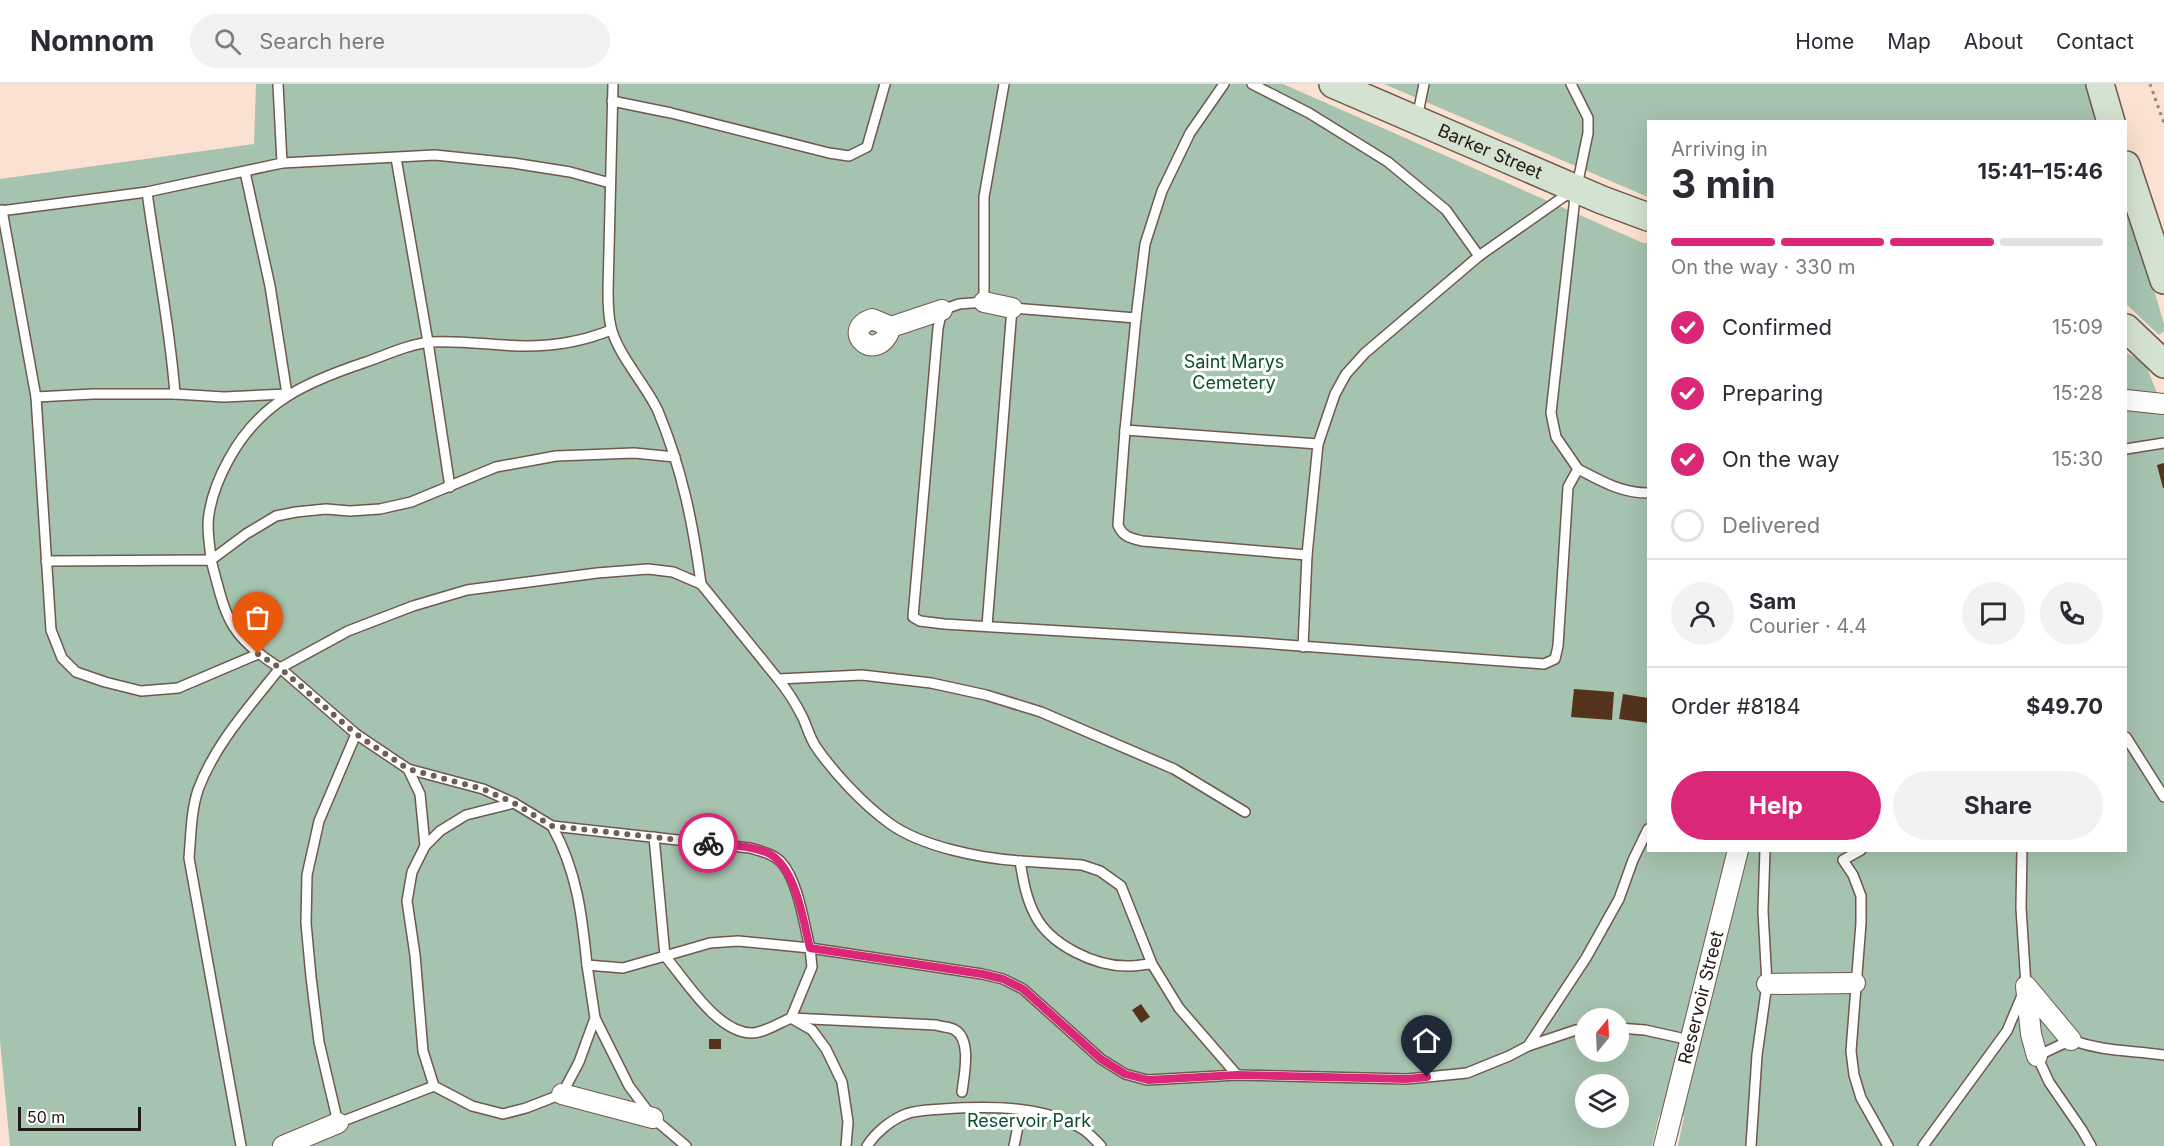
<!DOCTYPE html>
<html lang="en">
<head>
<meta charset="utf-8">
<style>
	body { margin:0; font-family:Inter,sans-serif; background:#f2f2f3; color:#2b2b33; height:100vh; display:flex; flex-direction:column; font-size:22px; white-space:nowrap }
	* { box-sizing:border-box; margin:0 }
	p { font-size:20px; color:#7c7c81 }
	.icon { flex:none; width:33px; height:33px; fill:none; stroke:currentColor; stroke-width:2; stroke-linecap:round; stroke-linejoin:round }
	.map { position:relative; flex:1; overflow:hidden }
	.sheet { position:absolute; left:1647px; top:36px; width:480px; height:732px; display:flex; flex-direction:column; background:#fff; border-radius:0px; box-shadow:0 6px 24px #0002 }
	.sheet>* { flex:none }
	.needle { width:39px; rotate:18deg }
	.tools { position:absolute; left:1575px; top:924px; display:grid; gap:12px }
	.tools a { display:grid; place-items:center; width:54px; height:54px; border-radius:50%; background:#fff; box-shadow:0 6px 24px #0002; font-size:30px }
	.scale { position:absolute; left:18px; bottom:15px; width:123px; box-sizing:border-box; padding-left:6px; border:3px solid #221914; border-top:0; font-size:16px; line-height:21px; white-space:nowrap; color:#221914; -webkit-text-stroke:4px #fff; paint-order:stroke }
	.pin { position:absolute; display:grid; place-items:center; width:51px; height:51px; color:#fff; margin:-62px -26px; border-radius:50% 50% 50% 0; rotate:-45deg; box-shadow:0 0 6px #0007 }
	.pin .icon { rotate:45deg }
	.courier { position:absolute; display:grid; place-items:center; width:60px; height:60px; margin:-30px; border:4px solid #db2777; border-radius:50%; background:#fff; color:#222; box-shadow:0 2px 8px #0007 }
	.headline em { font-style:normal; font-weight:700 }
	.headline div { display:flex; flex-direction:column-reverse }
	.headline { display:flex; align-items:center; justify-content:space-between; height:102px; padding:0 24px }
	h1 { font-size:39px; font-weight:700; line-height:45px }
	.bar { display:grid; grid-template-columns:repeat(4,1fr); gap:9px 6px; align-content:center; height:72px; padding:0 24px }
	.bar i { height:8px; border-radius:4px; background:#e1e1e2 }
	.bar .on { background:#db2777 }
	.bar p { grid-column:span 4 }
	.line { display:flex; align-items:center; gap:15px; padding:0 24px; border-top:2px solid #e1e1e2 }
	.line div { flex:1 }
	.round { display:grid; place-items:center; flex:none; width:63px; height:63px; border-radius:32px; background:#f2f2f3 }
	ol { padding:0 24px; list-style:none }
	li { display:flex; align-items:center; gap:18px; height:66px }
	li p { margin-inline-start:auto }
	li .icon { padding:6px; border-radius:50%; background:#db2777; color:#fff; stroke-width:4 }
	li:last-child { color:#7c7c81 }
	li i { width:33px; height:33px; border:3px solid #e1e1e2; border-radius:50% }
	.action { display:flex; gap:12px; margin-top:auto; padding:12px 24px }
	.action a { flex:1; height:69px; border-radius:36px; background:#db2777; color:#fff; font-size:24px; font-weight:700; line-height:69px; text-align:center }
	.action a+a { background:#f2f2f3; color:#2b2b33 }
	header { display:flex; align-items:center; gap:36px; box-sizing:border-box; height:84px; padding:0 30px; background:#fff; border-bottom:2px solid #e1e1e2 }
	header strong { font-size:28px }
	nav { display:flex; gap:33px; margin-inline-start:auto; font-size:21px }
	.search { width:420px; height:54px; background:#f2f2f3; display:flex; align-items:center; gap:15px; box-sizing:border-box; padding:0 21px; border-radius:33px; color:#7c7c81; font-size:22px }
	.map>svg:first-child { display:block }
</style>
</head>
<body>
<header>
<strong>Nomnom</strong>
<div class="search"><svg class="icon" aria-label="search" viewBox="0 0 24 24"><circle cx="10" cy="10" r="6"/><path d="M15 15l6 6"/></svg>Search here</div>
<nav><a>Home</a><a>Map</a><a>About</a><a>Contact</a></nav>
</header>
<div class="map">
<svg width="2164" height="1062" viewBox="0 0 2164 1062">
	<rect width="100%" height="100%" fill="#fae1d1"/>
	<g fill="#a6c3af" fill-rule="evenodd">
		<path d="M256,0H1283L1643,159H1648V766H2126V268L2146,281L2164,327V1062H1678L1684,1032H1659L1652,1062H10L0,957V95L254,60ZM1586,934H1618V968H1586ZM1586,1000H1618V1034H1586Z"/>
		<polygon points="1384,0 2094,0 2105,37 1648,38 1648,113"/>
		<polygon points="2126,108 2164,240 2164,247 2159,251 2126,220"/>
	</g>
	<g fill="#53331b">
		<polygon points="2164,379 2164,404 2163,404 2157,381"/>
		<polygon points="1574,605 1614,608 1612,636 1571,633"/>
		<polygon points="1623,610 1648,614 1648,639 1619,635"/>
		<polygon points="1141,920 1150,933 1141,939 1132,926"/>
		<rect x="709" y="955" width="12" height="10"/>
	</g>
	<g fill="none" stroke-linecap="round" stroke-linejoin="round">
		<g stroke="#6e594b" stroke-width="12">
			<g id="lane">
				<polyline points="278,0 282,79"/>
				<path d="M613,0L608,207C608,219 608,231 611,243C617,270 646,301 658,327C682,385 693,439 701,500"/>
				<path d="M1004,0L984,113V218L959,220L942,226L938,244L913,533L920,537L944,540L1247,558L1544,580L1555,575L1558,562L1568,403L1578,385C1601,397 1621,409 1648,409"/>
				<polyline points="1571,0 1588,34 1588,49 1577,102"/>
				<polyline points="612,17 671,29 829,69 849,72 867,63 885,0"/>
				<polyline points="1417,34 1424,0"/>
				<polyline points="396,74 428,258 450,403"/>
				<polyline points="245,88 270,202 287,310"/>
				<path d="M147,108C156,175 170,242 175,310"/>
				<polyline points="2,126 36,313 51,546 62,574 76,588 105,598 141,607 178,604 258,570"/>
				<polyline points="0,127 147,108 282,79 435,71 513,79 570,88 610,99"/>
				<polyline points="1479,172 1576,104 1551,329 1556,353 1578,385"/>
				<polyline points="1136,234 1125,346 1318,360 1335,310 1346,290 1365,269 1479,172 1446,126 1388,78 1309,29 1252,0"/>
				<polyline points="36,313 93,310 175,310 224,313 287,310"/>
				<path d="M1125,346L1118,441C1123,453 1130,454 1142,457L1307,471L1318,360"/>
				<polyline points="2126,365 2164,359"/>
				<path d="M211,476C210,461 206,444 209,430C212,410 219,393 229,375C260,318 306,298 366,278C386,271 409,260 431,258C463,256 495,262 526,262C555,262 584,257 611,246"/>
				<polyline points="211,476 246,450 276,432 296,428 326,425 350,427 380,425 411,418 496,383 556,372 634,369 675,373"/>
				<path d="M46,477L211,476C226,532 227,551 280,584C250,622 215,660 198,706C191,727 191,751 189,774L241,1062"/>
				<polyline points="987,542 1012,224 1136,234 1145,160 1162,107 1190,49 1224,0"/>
				<polyline points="1303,563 1307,471"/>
				<path d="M778,595C788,607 796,620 803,634C807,643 810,654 816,663C834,689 863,720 889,739C922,763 980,774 1020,777"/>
				<polyline points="356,650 280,584 348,547 413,522 467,506 597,489 648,485 673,488 701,500 778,595 862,591 931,599 986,611 1041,628 1174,685 1245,728"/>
				<polyline points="2126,653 2164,713"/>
				<polyline points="408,685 420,710 425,762"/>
				<path d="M552,742C577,787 582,831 587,881"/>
				<polyline points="654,753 665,872 710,859 738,857 810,864 812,883 791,934 812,946 826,965 842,998 848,1038 846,1062"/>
				<polyline points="1861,766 1843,776 1853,791 1861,812 1861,839 1851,967 1854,991 1861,1014 1888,1062"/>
				<path d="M1152,880L1121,802L1100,787L1082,781L1020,777C1023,796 1026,814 1035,831C1050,861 1096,883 1129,882C1137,882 1145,880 1152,880L1179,924L1237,991"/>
				<polyline points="595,934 629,1002 653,1034 686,1062"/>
				<polyline points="1618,944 1645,946 1690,956"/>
				<polyline points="1528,962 1576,946 1586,945"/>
				<polyline points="434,1002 338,1039 319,958 311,893 306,839 307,791 319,737 356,650 408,685 483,705 514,719"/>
				<path d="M962,1008C964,992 972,956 955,946C950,943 942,943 936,941L791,934C779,939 764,949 751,949C717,948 686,897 665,872L623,884L587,881L595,934L579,978L562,1010L526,1024L503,1030L472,1022L434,1002L423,967L415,871L407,817L412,788L425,762L440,747L466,731L514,719L552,742L750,764C761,767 773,770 781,778C798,796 804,840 810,864L982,890L1003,895L1023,905L1101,975L1125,990L1147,996L1237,991L1407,995L1467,989L1509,972L1528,962L1586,874L1619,815L1633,776L1648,745"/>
				<path d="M867,1062C876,1048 891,1036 906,1030C917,1026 932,1026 943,1025C987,1022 1045,1021 1084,1046C1090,1050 1096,1057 1101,1062"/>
				<polyline points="1014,1062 1018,1042 1025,1027"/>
				<polyline points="1751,1062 1757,971 1767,900 1763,827 1765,766"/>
				<polyline points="1923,1062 2007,947 2026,902 2021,824 2022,766"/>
				<path d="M2091,1062L2082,1046L2049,998L2037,972L2071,956C2105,968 2129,966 2164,971"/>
			</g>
		</g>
		<g stroke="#6e594b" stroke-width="22">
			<g id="street">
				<polyline points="984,218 1012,224"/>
				<path d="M891,243C878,283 838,247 872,235L891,243L942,226"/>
				<polyline points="2126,316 2164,320"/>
				<polyline points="1767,900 1855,899"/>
				<polyline points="2037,972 2031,950 2026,902 2071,956"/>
				<polyline points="562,1010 653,1034"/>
				<polyline points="283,1062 338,1039"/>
				<path id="s1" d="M1664,1062L1738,766"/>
			</g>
		</g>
		<g stroke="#6e594b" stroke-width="30">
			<g id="secondary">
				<path id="s2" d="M1333,0L1602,116L1648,133"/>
				<polyline points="2100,0 2111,38"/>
				<polyline points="2126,81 2164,196"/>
				<polyline points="2126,244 2164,280"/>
			</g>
		</g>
		<polyline stroke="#96857a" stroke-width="3" stroke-dasharray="3 4.5" stroke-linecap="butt" points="2150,0 2164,39"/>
		<use href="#lane" stroke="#fff" stroke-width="9"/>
		<use href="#street" stroke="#fff" stroke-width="20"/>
		<use href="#secondary" stroke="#d4e2d1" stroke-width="27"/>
	</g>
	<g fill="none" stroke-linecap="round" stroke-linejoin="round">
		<polyline stroke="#6e5f56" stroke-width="6" stroke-dasharray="0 10.8" points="258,570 280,584 356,650 408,685 483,705 514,719 552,742 708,759"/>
		<path stroke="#db2777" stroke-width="8" d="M708,759C727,761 750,761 768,769C796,783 803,836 810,864L982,890L1003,895L1023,905L1101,975L1125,990L1148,996L1237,991L1407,995L1427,993"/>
	</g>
	<g text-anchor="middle" stroke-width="6" stroke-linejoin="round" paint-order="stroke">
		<g font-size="18" fill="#221914" stroke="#fff">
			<text dy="6" stroke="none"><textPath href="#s2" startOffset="171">Barker Street</textPath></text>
			<text dy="6" stroke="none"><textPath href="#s1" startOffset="153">Reservoir Street</textPath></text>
		</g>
		<g font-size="18" fill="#09502c" stroke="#fff">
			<text x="1234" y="284">Saint Marys<tspan x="1234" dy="21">Cemetery</tspan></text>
			<text x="1029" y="1043">Reservoir Park</text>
		</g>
	</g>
</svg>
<div class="tools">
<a><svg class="needle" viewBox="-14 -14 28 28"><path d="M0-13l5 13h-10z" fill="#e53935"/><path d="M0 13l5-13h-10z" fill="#7c7c81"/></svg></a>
<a><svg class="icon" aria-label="layers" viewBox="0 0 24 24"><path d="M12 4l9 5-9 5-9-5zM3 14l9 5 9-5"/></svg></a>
</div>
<div class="scale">50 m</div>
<div class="pin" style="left:258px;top:570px;background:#ea580c"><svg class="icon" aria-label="bag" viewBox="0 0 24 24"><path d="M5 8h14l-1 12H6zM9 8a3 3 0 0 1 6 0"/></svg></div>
<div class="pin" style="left:1427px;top:993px;background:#1f2937"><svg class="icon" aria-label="home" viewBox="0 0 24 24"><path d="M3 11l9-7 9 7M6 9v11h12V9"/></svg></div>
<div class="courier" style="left:708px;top:759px"><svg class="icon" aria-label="bike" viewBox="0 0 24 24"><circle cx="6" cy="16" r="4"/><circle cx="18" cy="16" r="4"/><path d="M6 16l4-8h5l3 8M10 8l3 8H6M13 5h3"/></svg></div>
<section class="sheet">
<div class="headline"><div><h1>3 min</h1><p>Arriving in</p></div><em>15:41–15:46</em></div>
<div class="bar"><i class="on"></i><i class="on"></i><i class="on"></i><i></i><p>On the way · 330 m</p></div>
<ol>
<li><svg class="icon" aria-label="check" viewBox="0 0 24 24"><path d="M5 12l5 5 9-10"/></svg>Confirmed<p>15:09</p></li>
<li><svg class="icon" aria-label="check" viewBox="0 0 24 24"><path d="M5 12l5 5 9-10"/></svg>Preparing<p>15:28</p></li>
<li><svg class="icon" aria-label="check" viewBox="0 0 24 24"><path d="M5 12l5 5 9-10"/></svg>On the way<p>15:30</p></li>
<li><i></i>Delivered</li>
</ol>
<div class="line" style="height:108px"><a class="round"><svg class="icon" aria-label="person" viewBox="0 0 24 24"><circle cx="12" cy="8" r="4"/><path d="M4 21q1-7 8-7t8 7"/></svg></a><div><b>Sam</b><p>Courier · 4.4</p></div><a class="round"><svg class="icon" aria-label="chat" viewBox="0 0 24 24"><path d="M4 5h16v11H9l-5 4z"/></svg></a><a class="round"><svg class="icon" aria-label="phone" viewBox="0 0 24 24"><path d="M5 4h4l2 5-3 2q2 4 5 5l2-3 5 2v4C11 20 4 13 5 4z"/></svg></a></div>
<div class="line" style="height:78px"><div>Order #8184</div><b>$49.70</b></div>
<div class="action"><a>Help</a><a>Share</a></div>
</section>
</div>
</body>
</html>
